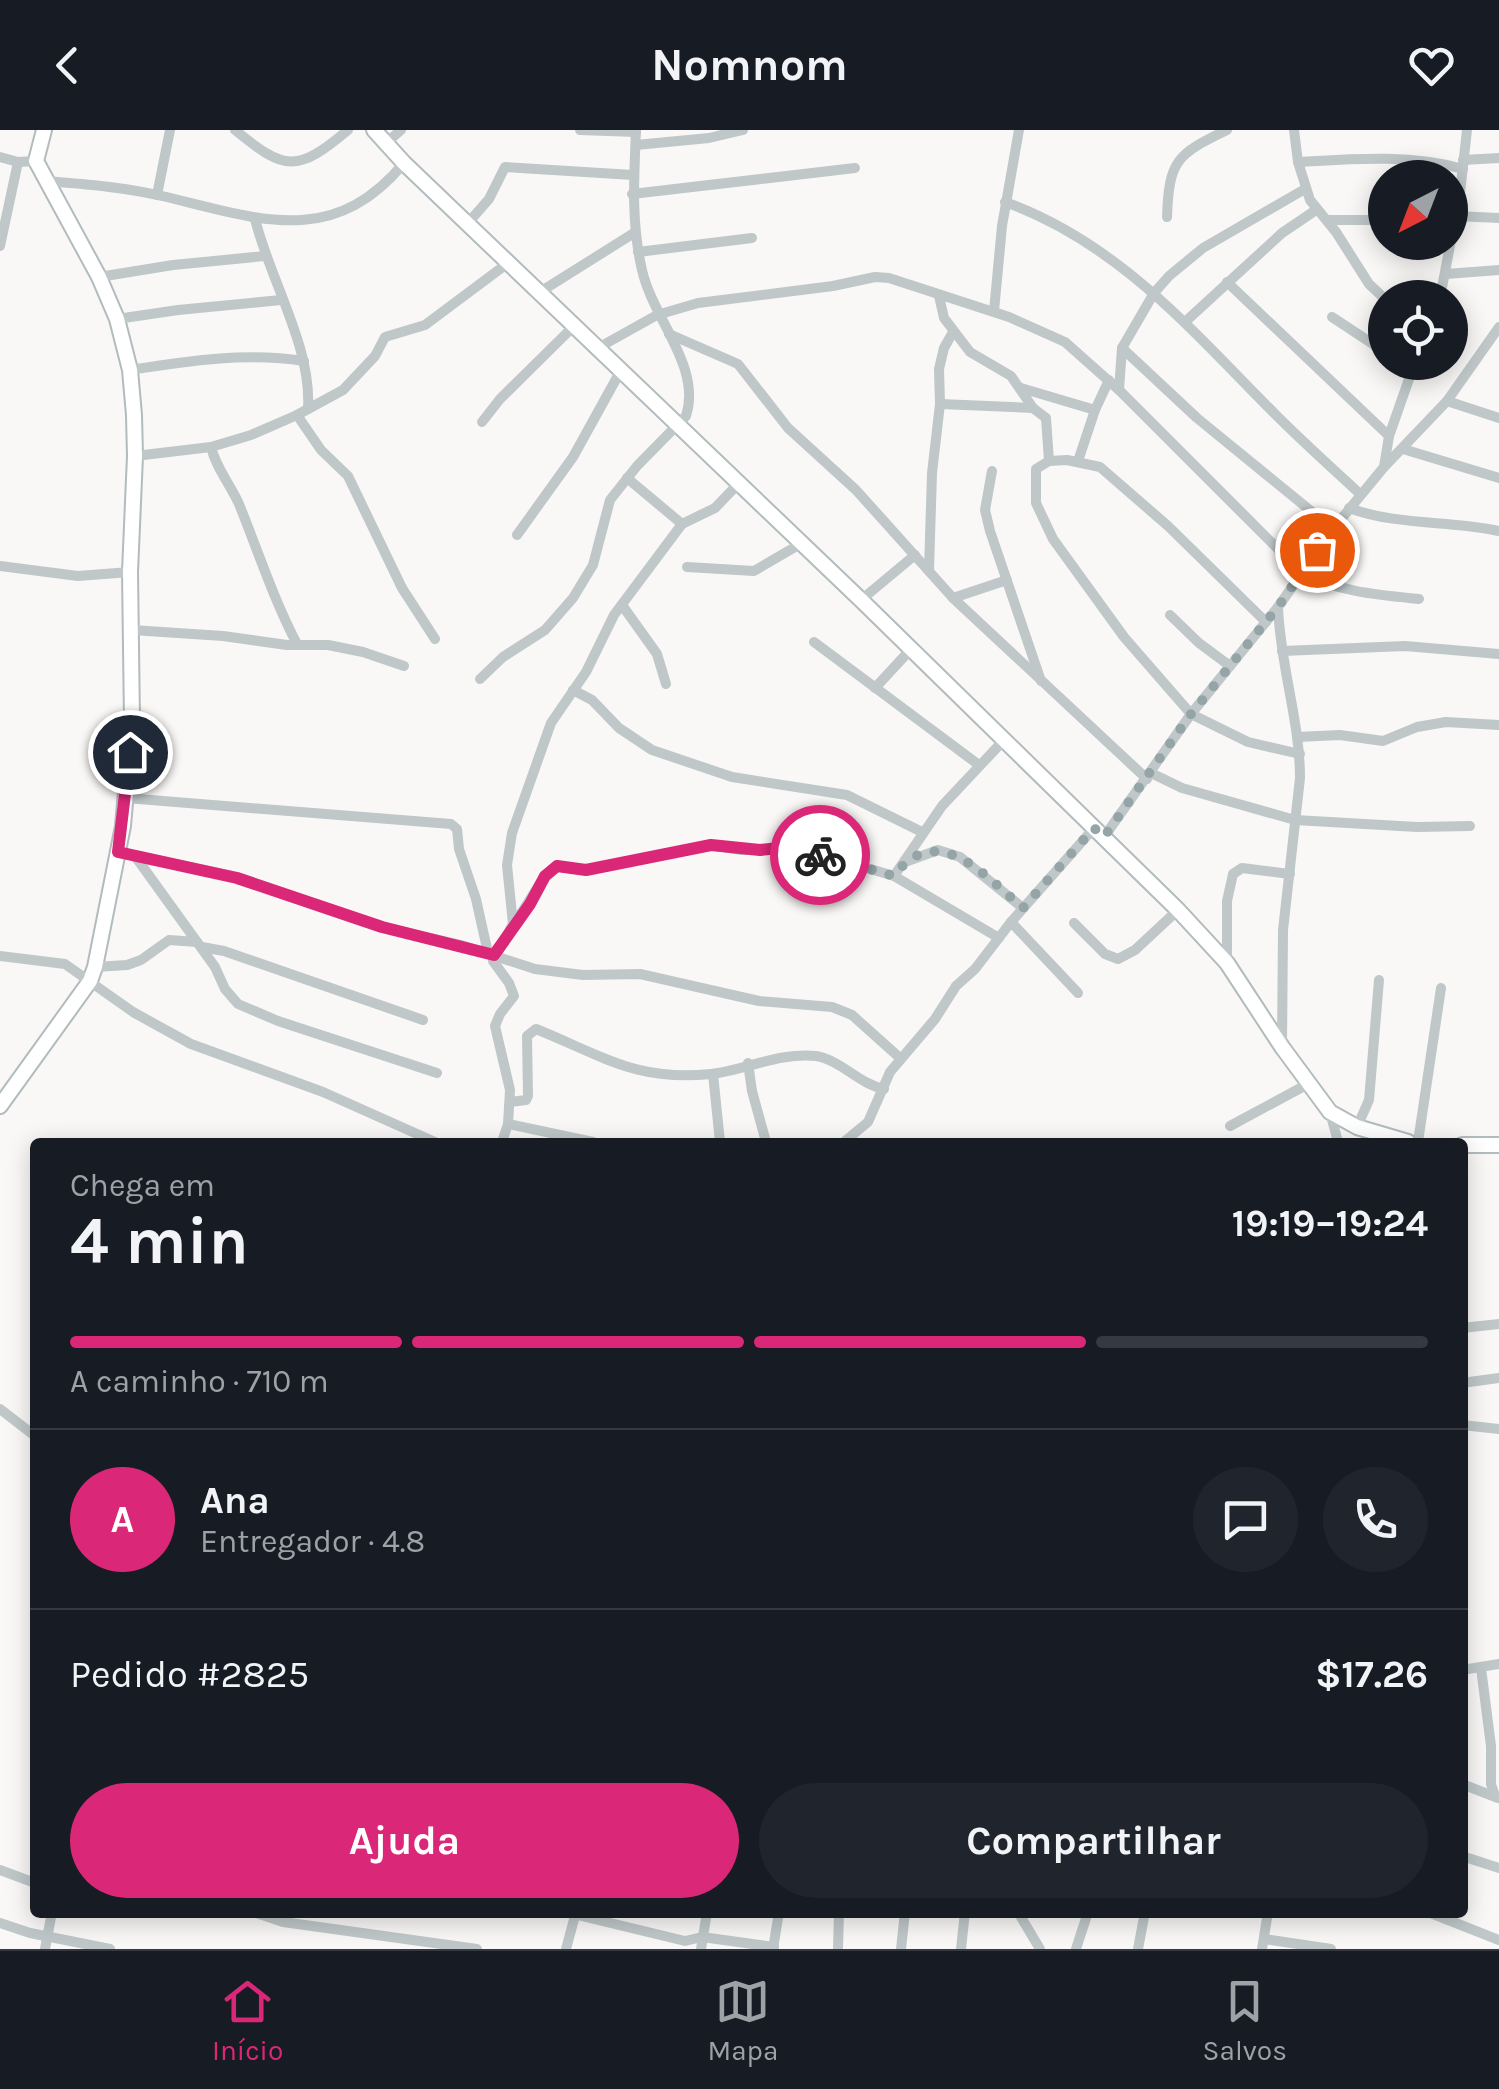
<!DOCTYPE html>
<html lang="pt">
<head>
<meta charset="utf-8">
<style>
	body { margin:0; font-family:Karla,sans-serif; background:#20242c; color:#f1f3f6; height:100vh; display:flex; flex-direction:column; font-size:38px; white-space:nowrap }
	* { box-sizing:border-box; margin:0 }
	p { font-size:32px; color:#9ea1a6 }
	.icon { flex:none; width:55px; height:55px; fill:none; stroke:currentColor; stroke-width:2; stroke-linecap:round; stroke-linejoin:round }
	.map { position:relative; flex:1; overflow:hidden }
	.details { position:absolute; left:30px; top:1008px; width:1438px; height:780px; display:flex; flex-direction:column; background:#171b24; border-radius:10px; box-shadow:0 5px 25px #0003 }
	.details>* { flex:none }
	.needle { width:65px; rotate:222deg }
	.controls { position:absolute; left:1368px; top:30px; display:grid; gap:20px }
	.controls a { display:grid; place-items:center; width:100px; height:100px; border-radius:50%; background:#171b24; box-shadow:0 5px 25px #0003; font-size:50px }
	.pin { position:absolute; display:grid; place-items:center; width:85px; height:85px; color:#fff; margin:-42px; border:5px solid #fff; border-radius:50%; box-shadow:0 2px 10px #0007 }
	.courier { position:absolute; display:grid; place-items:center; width:100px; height:100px; margin:-50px; border:8px solid #db2777; border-radius:50%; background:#fff; color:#222; box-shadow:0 2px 12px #0007 }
	.headline em { font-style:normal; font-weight:700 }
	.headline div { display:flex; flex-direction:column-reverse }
	.headline { display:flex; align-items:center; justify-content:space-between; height:170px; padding:0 40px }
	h1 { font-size:65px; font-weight:700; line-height:75px }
	.bar { display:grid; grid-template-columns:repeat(4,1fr); gap:15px 10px; align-content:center; height:120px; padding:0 40px }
	.bar i { height:12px; border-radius:8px; background:#363941 }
	.bar .current { background:#db2777 }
	.bar p { grid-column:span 4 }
	.line { display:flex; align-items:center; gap:25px; padding:0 40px; border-top:2px solid #363941 }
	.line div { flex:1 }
	.round { display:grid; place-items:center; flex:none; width:105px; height:105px; border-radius:52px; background:#20242c }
	.cta { display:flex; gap:20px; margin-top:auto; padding:20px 40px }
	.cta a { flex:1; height:115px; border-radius:60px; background:#db2777; color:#fff; font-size:40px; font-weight:700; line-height:115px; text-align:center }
	.cta a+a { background:#20242c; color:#f1f3f6 }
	header { display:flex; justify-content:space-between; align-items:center; height:130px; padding:0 40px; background:#171b24; font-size:45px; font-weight:700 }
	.dock { display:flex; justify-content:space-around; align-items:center; height:140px; border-top:2px solid #363941; background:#171b24; font-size:28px; color:#9ea1a6 }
	.dock a { display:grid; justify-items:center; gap:5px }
	.dock .current { color:#db2777 }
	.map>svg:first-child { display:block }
</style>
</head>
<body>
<header><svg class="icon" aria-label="back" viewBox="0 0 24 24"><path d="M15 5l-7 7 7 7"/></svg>Nomnom<svg class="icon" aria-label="heart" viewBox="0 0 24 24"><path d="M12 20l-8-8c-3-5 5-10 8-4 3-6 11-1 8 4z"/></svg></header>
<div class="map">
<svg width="1499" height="1819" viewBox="0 0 1499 1819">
	<rect width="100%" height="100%" fill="#f9f8f6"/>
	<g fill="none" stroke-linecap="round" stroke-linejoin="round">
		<g stroke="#b2bbbe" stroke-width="18">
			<g id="secondary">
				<polyline points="374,0 404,33 861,470 1178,780 1227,833 1282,917 1330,982 1357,997 1408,1012"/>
				<polyline points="0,976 90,851 95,837 123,696 132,592 130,442 135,326 134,285 130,240 117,189 99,147 36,31 44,0"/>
				<polyline points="1462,1015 1499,1015"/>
			</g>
		</g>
		<g stroke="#bfc7c9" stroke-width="10">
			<path d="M235,0C285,41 297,43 348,0"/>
			<polyline points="580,0 636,2"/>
			<polyline points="1294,0 1298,32 1310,70 1336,102 1369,154 1385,169"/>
			<polyline points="386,13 401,0"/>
			<polyline points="636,15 709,8 743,0"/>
			<polyline points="0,27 18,32 36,31"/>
			<polyline points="1463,30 1499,28"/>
			<path d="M1298,32C1352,29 1410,24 1463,39"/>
			<path d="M46,51C84,54 124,57 162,66C256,88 332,120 404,33"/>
			<polyline points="632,64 855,38"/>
			<polyline points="157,65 170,0"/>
			<path d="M1005,72C1119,113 1192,201 1276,285C1303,312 1332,338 1360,364"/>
			<polyline points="1455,86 1499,88"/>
			<path d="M1167,87C1169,30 1177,24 1227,0"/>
			<path d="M255,89C270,150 312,217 308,279"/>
			<polyline points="1327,90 1385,90"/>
			<polyline points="468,93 489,69 505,37 633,45"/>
			<polyline points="0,116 18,32"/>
			<polyline points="638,122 752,108"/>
			<polyline points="1446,144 1499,140"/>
			<polyline points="99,147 173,135 265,126"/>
			<polyline points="1227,152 1389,306"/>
			<polyline points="540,162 634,103"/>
			<polyline points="939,166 944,188 970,222 1011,246 1033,278 1046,288 1049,331"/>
			<polyline points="1440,168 1460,63 1467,0"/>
			<polyline points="994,181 1002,96 1019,0"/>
			<polyline points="1332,187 1385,222"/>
			<polyline points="117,189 178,180 281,170"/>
			<polyline points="1185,192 1282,103 1316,80"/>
			<polyline points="669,204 738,234 788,298 856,360 953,468 1147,649"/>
			<polyline points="1122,218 1197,288 1333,399"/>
			<path d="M596,219L657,185L698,173L833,156L875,147L889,148L1009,187L1065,212L1119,260L1301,442C1338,462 1378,465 1419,469"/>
			<path d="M130,240C187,231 246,222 304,231"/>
			<polyline points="1021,258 1095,280"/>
			<polyline points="1119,260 1122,218 1154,163 1169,146 1203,118 1305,59"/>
			<polyline points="1447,271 1499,288"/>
			<polyline points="940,274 1033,278"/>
			<polyline points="297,285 321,320 348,346 402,458 435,509"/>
			<polyline points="482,292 500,269 574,196"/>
			<path d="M211,317C216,338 230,354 239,374C258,421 273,468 297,514"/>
			<polyline points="1403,319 1499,348"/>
			<polyline points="135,326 211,317 251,305 297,285 343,260 375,226 385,207 425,195 508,133"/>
			<polyline points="1078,331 1095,280 1109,250"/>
			<polyline points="1385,336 1447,271 1499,197"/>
			<polyline points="992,341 985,380 990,401 1041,551"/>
			<polyline points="627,348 682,394"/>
			<path d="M1349,378C1398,396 1449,390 1499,401"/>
			<polyline points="517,405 573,327 620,242"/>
			<polyline points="0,436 78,446 130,442"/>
			<polyline points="687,437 754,441 802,413"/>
			<polyline points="929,440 932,343 940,274 939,239 944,218 953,202"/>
			<polyline points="953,468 1007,450"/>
			<polyline points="861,470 915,425"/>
			<polyline points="622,475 657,524 666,554"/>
			<path d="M1278,477C1280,535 1300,591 1300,648L1283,800L1282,916"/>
			<polyline points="1170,485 1199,513 1230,536"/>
			<polyline points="1266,492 1168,396 1100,337 1067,330 1049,331 1036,339 1036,373 1053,409 1124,507 1191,584 1248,612 1300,624"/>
			<polyline points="132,500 223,506 287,515 328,515 363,522 404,536"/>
			<polyline points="814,512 979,635"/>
			<polyline points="1282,521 1405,516 1499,524"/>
			<path d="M480,549L503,527L545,500L573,468L593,435L610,370L637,336L686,286C702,237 653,189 642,140C631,92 634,49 636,0"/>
			<polyline points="875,558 911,519"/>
			<polyline points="573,560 592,570 619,598 652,620 732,647 847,665 922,702"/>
			<polyline points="1297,607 1340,605 1383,611 1417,597 1446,592 1499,595"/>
			<polyline points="1151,643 1182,658 1295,690 1417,697 1470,696"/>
			<polyline points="126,668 451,694 457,699 459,719 476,769 488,823"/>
			<polyline points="1104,707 1191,584 1278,477 1333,399 1384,337 1389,306 1415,232"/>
			<polyline points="118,722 237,747 383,797 461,815 535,839 583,845 640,844 759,871 832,877 852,885 900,928"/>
			<polyline points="135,726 215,837 225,859 238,874 278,891 437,943"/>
			<polyline points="905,732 938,720 960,727 1023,778"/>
			<polyline points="894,746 942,676 1004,610"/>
			<polyline points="1011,792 1078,863"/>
			<path d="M514,793C528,776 541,746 557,736L585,740L711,715L741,720L799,718L894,746L999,808"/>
			<polyline points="1074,793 1105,824 1118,829 1135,820 1178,780"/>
			<polyline points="202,817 224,821 423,890"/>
			<polyline points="0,826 65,834 133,882 191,914 323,962 435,1012"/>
			<polyline points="1227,833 1227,771 1233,744 1242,738 1290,744"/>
			<polyline points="95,837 127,835 141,830 169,810 197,812"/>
			<polyline points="748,933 752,961 766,1012"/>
			<polyline points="713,944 720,1012"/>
			<path d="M510,972L526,970L528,966L527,906L536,899C601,925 636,952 711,944C745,940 780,922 816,926C841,930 859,954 884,959"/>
			<polyline points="1330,982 1338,1012"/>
			<polyline points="508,994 593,1012"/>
			<polyline points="1230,996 1308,954"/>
			<polyline points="1357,997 1369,970 1379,850"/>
			<polyline points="502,1012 508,994 510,960 495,896 500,884 514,866 509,853 493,831 513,794 507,735 512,703 551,593 586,542 614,485 682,394 715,378 739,353"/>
			<polyline points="844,1012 868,992 890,942 935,889 956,856 975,839 1011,792 1094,698"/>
			<polyline points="1418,1012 1441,858"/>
			<polyline points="1462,1198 1499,1194"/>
			<polyline points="1462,1253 1499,1248"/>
			<polyline points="0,1279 35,1306"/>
			<polyline points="1462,1295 1499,1299"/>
			<polyline points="1481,1538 1491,1616 1491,1654 1495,1666"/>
			<polyline points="1462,1540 1499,1534"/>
			<polyline points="1462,1654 1498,1668"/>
			<polyline points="1462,1726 1499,1738"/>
			<polyline points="0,1740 35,1753"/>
			<polyline points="253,1782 283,1792 477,1819"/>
			<polyline points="565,1782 685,1811 702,1807 774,1817"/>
			<polyline points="1018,1782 1040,1819"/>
			<polyline points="1428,1782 1499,1810"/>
			<polyline points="0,1793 30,1803 110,1819"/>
			<polyline points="1264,1809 1331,1819"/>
			<polyline points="45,1819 52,1782"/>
			<polyline points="566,1819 576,1782"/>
			<polyline points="701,1819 707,1782"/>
			<polyline points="773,1819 779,1782"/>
			<polyline points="838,1819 839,1782"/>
			<polyline points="901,1819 905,1782"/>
			<polyline points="961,1819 965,1782"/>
			<polyline points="1076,1819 1088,1782"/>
			<polyline points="1138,1819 1145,1782"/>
			<polyline points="1262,1819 1268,1782"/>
		</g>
		<use href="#secondary" stroke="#fff" stroke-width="14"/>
	</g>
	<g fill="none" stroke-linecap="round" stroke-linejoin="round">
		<path stroke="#94a4a7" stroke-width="10" stroke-dasharray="0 18" d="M820,725L894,746C937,688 986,747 1023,778L1094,698L1104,707L1191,584L1278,477L1317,420"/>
		<polyline stroke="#db2777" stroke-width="12" points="130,622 118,722 237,748 382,797 494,825 530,774 545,746 557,736 586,740 711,715 760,720 790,717 820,725"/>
	</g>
</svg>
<div class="controls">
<a><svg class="needle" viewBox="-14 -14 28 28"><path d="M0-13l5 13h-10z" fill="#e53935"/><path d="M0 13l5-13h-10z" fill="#9ea1a6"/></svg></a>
<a><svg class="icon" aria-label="locate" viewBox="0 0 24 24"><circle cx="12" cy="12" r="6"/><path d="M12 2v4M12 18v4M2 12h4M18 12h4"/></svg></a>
</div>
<div class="pin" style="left:1317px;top:420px;background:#ea580c"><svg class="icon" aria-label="bag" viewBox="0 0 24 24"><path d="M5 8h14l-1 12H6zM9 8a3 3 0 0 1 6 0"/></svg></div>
<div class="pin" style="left:130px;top:622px;background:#1f2937"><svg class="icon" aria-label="home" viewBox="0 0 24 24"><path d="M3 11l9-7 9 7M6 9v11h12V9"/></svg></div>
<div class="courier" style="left:820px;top:725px"><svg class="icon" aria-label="bike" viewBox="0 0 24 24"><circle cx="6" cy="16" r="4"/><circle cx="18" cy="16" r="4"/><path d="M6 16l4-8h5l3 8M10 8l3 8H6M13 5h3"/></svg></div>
<section class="details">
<div class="headline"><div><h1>4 min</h1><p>Chega em</p></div><em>19:19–19:24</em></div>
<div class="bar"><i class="current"></i><i class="current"></i><i class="current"></i><i></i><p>A caminho · 710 m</p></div>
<div class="line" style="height:180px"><b class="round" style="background:#db2777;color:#fff">A</b><div><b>Ana</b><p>Entregador · 4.8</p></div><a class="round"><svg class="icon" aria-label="chat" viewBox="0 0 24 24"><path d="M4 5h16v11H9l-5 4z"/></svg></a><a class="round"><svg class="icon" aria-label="phone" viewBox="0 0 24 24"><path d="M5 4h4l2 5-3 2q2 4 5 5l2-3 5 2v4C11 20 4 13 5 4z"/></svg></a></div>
<div class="line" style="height:130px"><div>Pedido #2825</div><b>$17.26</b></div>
<div class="cta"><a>Ajuda</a><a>Compartilhar</a></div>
</section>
</div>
<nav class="dock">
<a class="current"><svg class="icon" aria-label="home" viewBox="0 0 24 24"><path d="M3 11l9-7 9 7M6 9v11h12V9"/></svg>Início</a>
<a><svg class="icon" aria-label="map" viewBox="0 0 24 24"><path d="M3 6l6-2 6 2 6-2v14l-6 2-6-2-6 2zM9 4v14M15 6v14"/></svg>Mapa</a>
<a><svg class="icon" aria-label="saved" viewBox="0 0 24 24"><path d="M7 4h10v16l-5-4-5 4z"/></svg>Salvos</a>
</nav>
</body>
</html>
